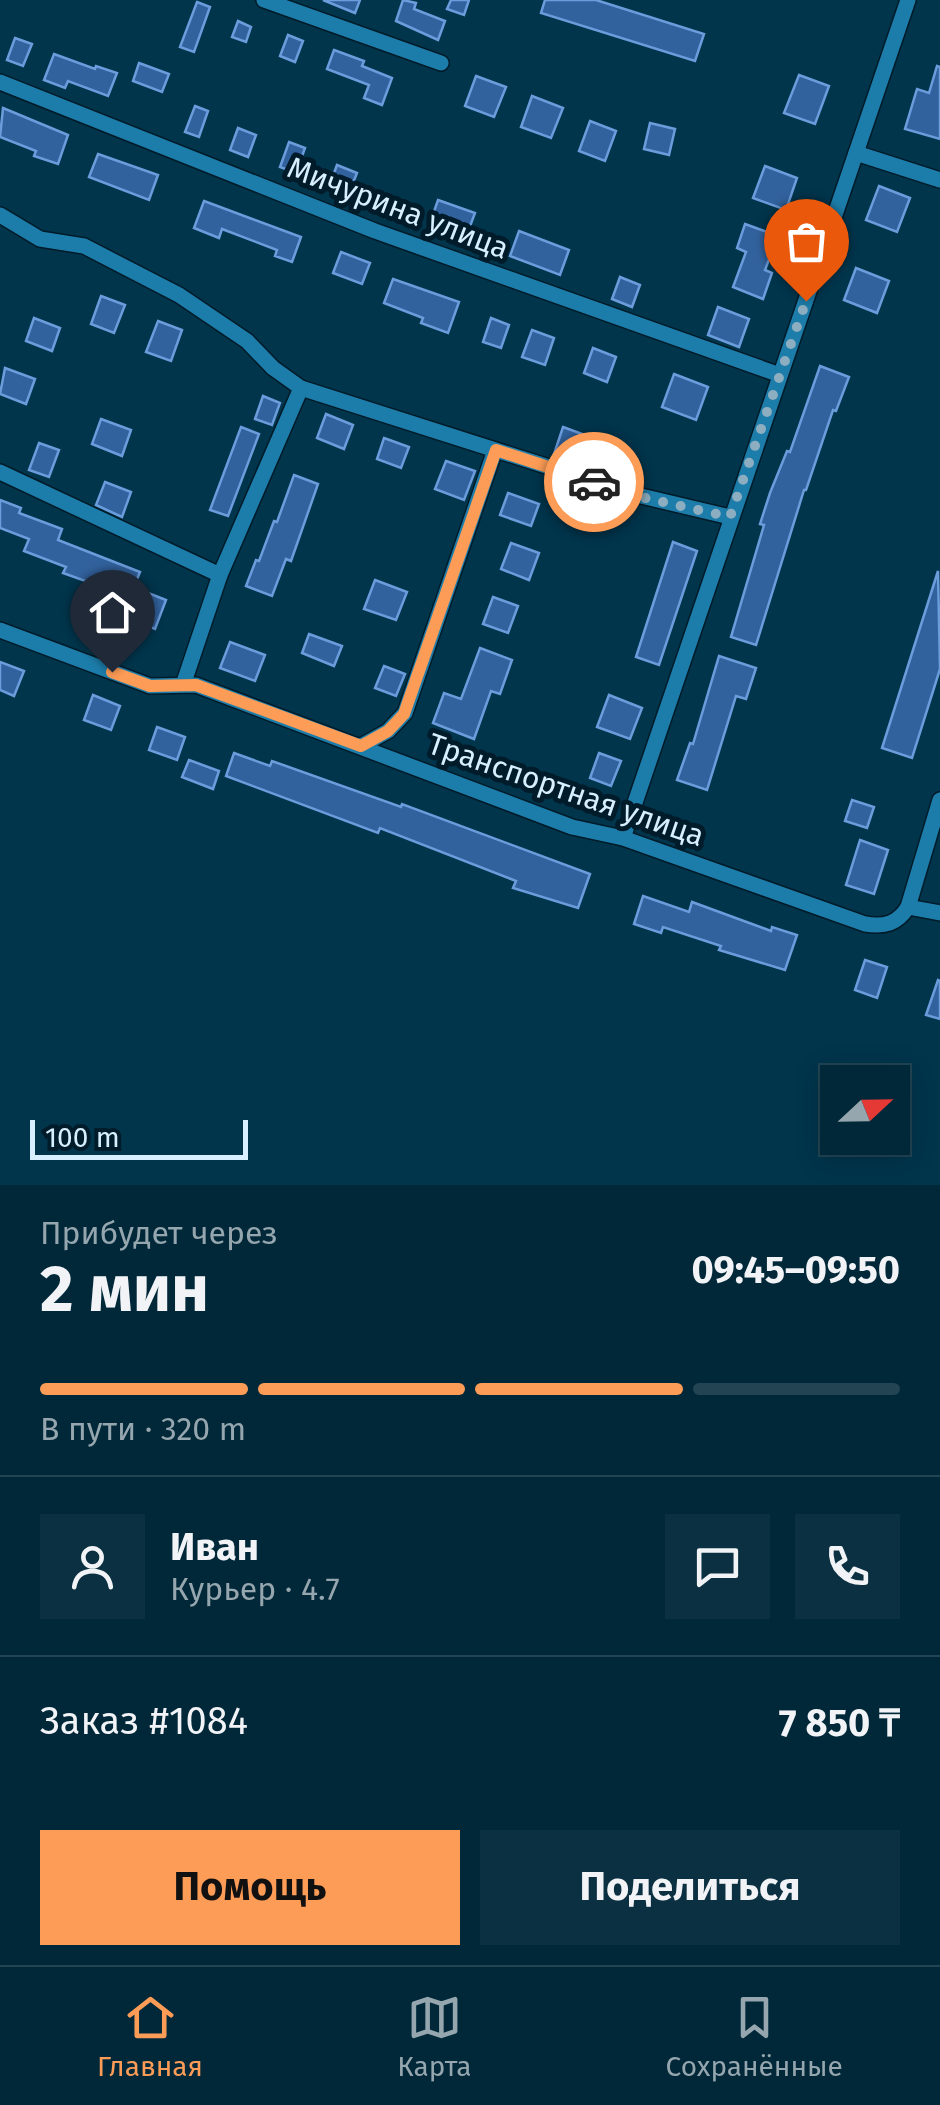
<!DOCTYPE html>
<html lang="ru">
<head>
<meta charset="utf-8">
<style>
	body { margin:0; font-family:"Fira Sans",sans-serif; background:#0a3041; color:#f1f3f6; height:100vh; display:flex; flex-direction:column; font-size:38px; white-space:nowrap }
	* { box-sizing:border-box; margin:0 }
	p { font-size:32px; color:#95a6ae }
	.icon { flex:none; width:55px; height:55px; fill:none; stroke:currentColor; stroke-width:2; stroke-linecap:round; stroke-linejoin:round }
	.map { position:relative; height:1185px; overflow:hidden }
	.sheet { display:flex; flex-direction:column; background:#002839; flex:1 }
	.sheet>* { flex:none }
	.needle { width:65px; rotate:68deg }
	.fabs { position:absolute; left:820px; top:1065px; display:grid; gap:20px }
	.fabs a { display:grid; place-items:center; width:90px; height:90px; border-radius:0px; background:#002839; box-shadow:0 5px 25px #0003,0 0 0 2px #224453; font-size:50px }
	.scale { position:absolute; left:30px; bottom:25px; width:218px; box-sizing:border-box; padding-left:10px; border:5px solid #d7effe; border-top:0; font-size:28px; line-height:35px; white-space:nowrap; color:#d7effe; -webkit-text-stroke:8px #001b29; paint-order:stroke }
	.pin { position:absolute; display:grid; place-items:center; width:85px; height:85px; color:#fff; margin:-102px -42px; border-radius:50% 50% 50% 0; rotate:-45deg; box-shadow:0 0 10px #0007 }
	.pin .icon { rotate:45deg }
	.courier { position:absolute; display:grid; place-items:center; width:100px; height:100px; margin:-50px; border:8px solid #fd9c56; border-radius:50%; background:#fff; color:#222; box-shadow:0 2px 12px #0007 }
	.summary em { font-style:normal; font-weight:700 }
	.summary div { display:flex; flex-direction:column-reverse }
	.summary { display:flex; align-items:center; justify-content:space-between; height:170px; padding:0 40px }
	h1 { font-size:65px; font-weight:700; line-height:75px }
	.bar { display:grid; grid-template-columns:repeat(4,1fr); gap:15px 10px; align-content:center; height:120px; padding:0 40px }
	.bar i { height:12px; border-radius:8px; background:#224453 }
	.bar .selected { background:#fd9c56 }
	.bar p { grid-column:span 4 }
	.line { display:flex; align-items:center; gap:25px; padding:0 40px; border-top:2px solid #224453 }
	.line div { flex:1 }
	.round { display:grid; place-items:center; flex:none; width:105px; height:105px; border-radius:0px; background:#0a3041 }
	.button { display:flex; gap:20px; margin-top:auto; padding:20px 40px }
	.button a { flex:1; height:115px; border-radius:0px; background:#fd9c56; color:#111; font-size:40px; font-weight:700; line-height:115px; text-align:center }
	.button a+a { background:#0a3041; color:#f1f3f6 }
	.tabs { display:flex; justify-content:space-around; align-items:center; height:140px; border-top:2px solid #224453; background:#002839; font-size:28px; color:#95a6ae }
	.tabs a { display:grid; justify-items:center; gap:5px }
	.tabs .selected { color:#fd9c56 }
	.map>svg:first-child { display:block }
</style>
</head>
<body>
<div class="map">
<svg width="940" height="1185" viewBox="0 0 940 1185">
	<rect width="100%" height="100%" fill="#00354c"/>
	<g fill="#32629d" stroke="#6b9ddd" stroke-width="2.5">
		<polygon points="323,0 360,0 355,13"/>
		<polygon points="403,0 416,3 414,9 445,21 438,40 396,21"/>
		<polygon points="451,0 469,0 464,15 447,9"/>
		<polygon points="545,0 596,0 704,34 695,61 541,13"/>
		<polygon points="197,2 210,7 194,52 180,47"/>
		<polygon points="238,21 251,27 246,42 232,37"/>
		<polygon points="288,35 303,41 295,62 280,56"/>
		<polygon points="15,38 32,44 23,66 7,60"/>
		<polygon points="334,50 364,61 362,66 392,78 382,105 364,98 369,85 327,69"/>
		<polygon points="54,54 95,69 96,66 117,73 108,96 68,81 65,88 44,80"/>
		<polygon points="139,63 169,74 162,92 133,81"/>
		<polygon points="937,66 940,67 940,139 905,129 917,89 929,93"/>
		<polygon points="799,75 829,86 815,124 784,113"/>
		<polygon points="476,76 506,87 494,117 465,106"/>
		<polygon points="532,96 563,108 551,138 521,127"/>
		<polygon points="195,106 208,111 199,137 185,132"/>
		<polygon points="3,108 68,135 58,164 34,156 36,151 0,137"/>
		<polygon points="590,121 616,131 605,161 579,151"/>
		<polygon points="650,123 675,129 669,155 644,149"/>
		<polygon points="238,128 256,135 248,157 230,150"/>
		<polygon points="289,142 305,148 296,173 280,167"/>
		<polygon points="98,154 158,175 149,200 89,177"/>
		<polygon points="337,165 357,173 348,196 328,189"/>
		<polygon points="765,166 797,178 786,210 753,198"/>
		<polygon points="879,186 910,198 897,232 866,220"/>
		<polygon points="438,200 475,213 466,237 430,223"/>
		<polygon points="204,201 301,237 292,262 275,256 277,250 222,229 219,238 194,228"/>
		<polygon points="745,224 778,236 765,270 772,273 763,299 733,287 746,252 737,248"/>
		<polygon points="519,231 569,250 560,275 510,256"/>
		<polygon points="341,252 370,263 362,284 333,273"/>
		<polygon points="856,268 889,281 877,313 844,300"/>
		<polygon points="620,277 640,285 632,307 612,299"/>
		<polygon points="393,279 459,302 448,333 421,323 423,318 384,303"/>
		<polygon points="101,296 125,305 114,333 91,324"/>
		<polygon points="718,307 749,319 739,347 708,335"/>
		<polygon points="34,318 60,328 52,351 26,341"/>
		<polygon points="491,318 509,325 501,348 483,342"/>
		<polygon points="158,321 182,330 171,361 146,352"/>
		<polygon points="532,330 554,338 545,365 522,357"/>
		<polygon points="593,348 616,357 607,382 584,373"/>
		<polygon points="820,366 849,377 836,411 833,410 806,490 804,490 756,645 731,637 764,525 760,524 770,493 787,451 790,452"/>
		<polygon points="5,368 35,379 26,404 0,394"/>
		<polygon points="674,374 708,387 696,420 662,407"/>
		<polygon points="263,396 280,403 272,425 255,419"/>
		<polygon points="326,414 353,425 344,449 317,438"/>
		<polygon points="101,419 131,430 122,456 92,444"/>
		<polygon points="241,427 259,434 228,516 210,510"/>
		<polygon points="563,427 604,442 594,469 554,454"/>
		<polygon points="384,438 409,447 401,468 377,459"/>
		<polygon points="39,443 59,450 49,477 29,470"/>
		<polygon points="446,461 475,471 464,500 435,489"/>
		<polygon points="294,475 318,484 291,561 286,559 272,596 246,586 256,560 259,561 274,521 277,522"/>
		<polygon points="105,482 131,492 122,517 96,505"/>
		<polygon points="508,493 539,504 531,526 500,515"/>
		<polygon points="0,500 21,508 19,513 62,529 58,540 140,572 130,597 63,573 66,567 24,551 29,539 0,528"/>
		<polygon points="673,542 697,551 659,665 636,657"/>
		<polygon points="511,543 539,553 529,580 501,569"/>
		<polygon points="938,571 940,669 912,758 882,748"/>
		<polygon points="375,580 407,592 396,620 364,609"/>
		<polygon points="143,591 166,600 155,629 132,620"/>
		<polygon points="493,597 518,606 508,633 483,624"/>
		<polygon points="309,634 342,646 334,666 302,653"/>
		<polygon points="230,642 265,655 255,681 220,668"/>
		<polygon points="480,648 512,660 500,694 491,691 474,739 433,723 444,693 461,699"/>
		<polygon points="719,656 756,668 746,699 736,696 707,790 677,780 690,743 693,744"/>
		<polygon points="0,662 24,671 14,696 0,690"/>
		<polygon points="384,666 405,674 396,696 375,688"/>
		<polygon points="93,695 120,706 111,730 84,720"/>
		<polygon points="609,695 642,708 630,739 597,727"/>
		<polygon points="157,727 185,737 177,760 149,750"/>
		<polygon points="234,753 270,766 272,761 401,807 402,804 590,874 578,908 513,888 516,881 380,828 378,833 226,776"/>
		<polygon points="599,753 621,761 611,786 590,778"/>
		<polygon points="189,760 219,771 213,789 182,777"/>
		<polygon points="852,800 874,807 867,828 845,821"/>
		<polygon points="860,840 888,850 874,894 846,885"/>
		<polygon points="643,896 689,912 692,902 771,931 772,927 797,935 785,970 719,950 721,946 663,927 661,933 634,924"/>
		<polygon points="865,960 887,967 877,998 855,990"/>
		<polygon points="938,980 940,981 940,1019 926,1015"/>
	</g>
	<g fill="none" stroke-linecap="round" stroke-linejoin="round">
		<g stroke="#001b29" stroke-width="18">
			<g id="minor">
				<polyline points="264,0 441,63"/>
				<polyline points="0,82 375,231 780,375"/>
				<polyline points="856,153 940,180"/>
				<polyline points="0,215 40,239 84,246 179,295 247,341 273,368 301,388 637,495 730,517"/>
				<polyline points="0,472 220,575"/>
				<path d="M0,630L150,686L196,685L572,827L623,838L865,924C885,927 897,924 908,907L940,913"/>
				<polyline points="183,685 220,575 301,388"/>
				<polyline points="361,746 388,731 405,713 495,450"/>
				<polyline points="623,838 908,0"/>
				<polyline points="908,907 940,800"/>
			</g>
		</g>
		<use href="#minor" stroke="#1d7daa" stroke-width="15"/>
	</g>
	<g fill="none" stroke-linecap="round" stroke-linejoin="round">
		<polyline stroke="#8caec0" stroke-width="10" stroke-dasharray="0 18" points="594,482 636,496 730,517 806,301"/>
		<polyline stroke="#fd9c56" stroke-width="12" points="112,672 150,686 196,685 361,746 388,731 404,714 496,450 594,482"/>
	</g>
	<g text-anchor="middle" stroke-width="10" stroke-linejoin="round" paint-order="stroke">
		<g font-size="30" fill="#d7effe" stroke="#001b29">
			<text transform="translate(398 208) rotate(21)" y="10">Мичурина улица</text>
			<text transform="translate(566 790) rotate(19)" y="10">Транспортная улица</text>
		</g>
	</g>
</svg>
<div class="fabs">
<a><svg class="needle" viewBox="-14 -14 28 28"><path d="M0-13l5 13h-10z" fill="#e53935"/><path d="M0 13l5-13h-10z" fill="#95a6ae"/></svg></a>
</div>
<div class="scale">100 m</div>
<div class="pin" style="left:806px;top:301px;background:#ea580c"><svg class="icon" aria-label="bag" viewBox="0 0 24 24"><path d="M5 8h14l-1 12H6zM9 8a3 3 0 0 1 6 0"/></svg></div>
<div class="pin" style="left:112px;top:672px;background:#1f2937"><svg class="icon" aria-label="home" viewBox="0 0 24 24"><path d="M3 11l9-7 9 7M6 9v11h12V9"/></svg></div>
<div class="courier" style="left:594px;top:482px"><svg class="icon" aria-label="car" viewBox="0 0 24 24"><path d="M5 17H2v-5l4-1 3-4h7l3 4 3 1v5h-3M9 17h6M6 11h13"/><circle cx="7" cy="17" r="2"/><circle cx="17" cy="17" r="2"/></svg></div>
</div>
<section class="sheet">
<div class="summary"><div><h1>2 мин</h1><p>Прибудет через</p></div><em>09:45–09:50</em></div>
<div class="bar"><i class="selected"></i><i class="selected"></i><i class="selected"></i><i></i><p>В пути · 320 m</p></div>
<div class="line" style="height:180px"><a class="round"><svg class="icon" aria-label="person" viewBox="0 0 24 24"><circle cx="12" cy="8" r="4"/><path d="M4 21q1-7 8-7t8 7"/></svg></a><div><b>Иван</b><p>Курьер · 4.7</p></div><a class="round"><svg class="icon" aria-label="chat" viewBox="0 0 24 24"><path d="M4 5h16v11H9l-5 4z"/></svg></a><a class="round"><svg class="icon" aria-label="phone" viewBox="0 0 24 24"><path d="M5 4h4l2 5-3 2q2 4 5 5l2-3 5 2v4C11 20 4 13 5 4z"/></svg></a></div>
<div class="line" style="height:130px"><div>Заказ #1084</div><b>7 850 ₸</b></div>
<div class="button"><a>Помощь</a><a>Поделиться</a></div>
</section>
<nav class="tabs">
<a class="selected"><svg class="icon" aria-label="home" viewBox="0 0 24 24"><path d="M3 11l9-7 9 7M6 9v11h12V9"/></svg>Главная</a>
<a><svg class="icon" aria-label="map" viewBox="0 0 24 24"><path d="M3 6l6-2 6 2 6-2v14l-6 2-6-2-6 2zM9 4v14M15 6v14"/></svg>Карта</a>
<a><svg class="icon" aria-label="saved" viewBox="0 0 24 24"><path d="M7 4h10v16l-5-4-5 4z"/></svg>Сохранённые</a>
</nav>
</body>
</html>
